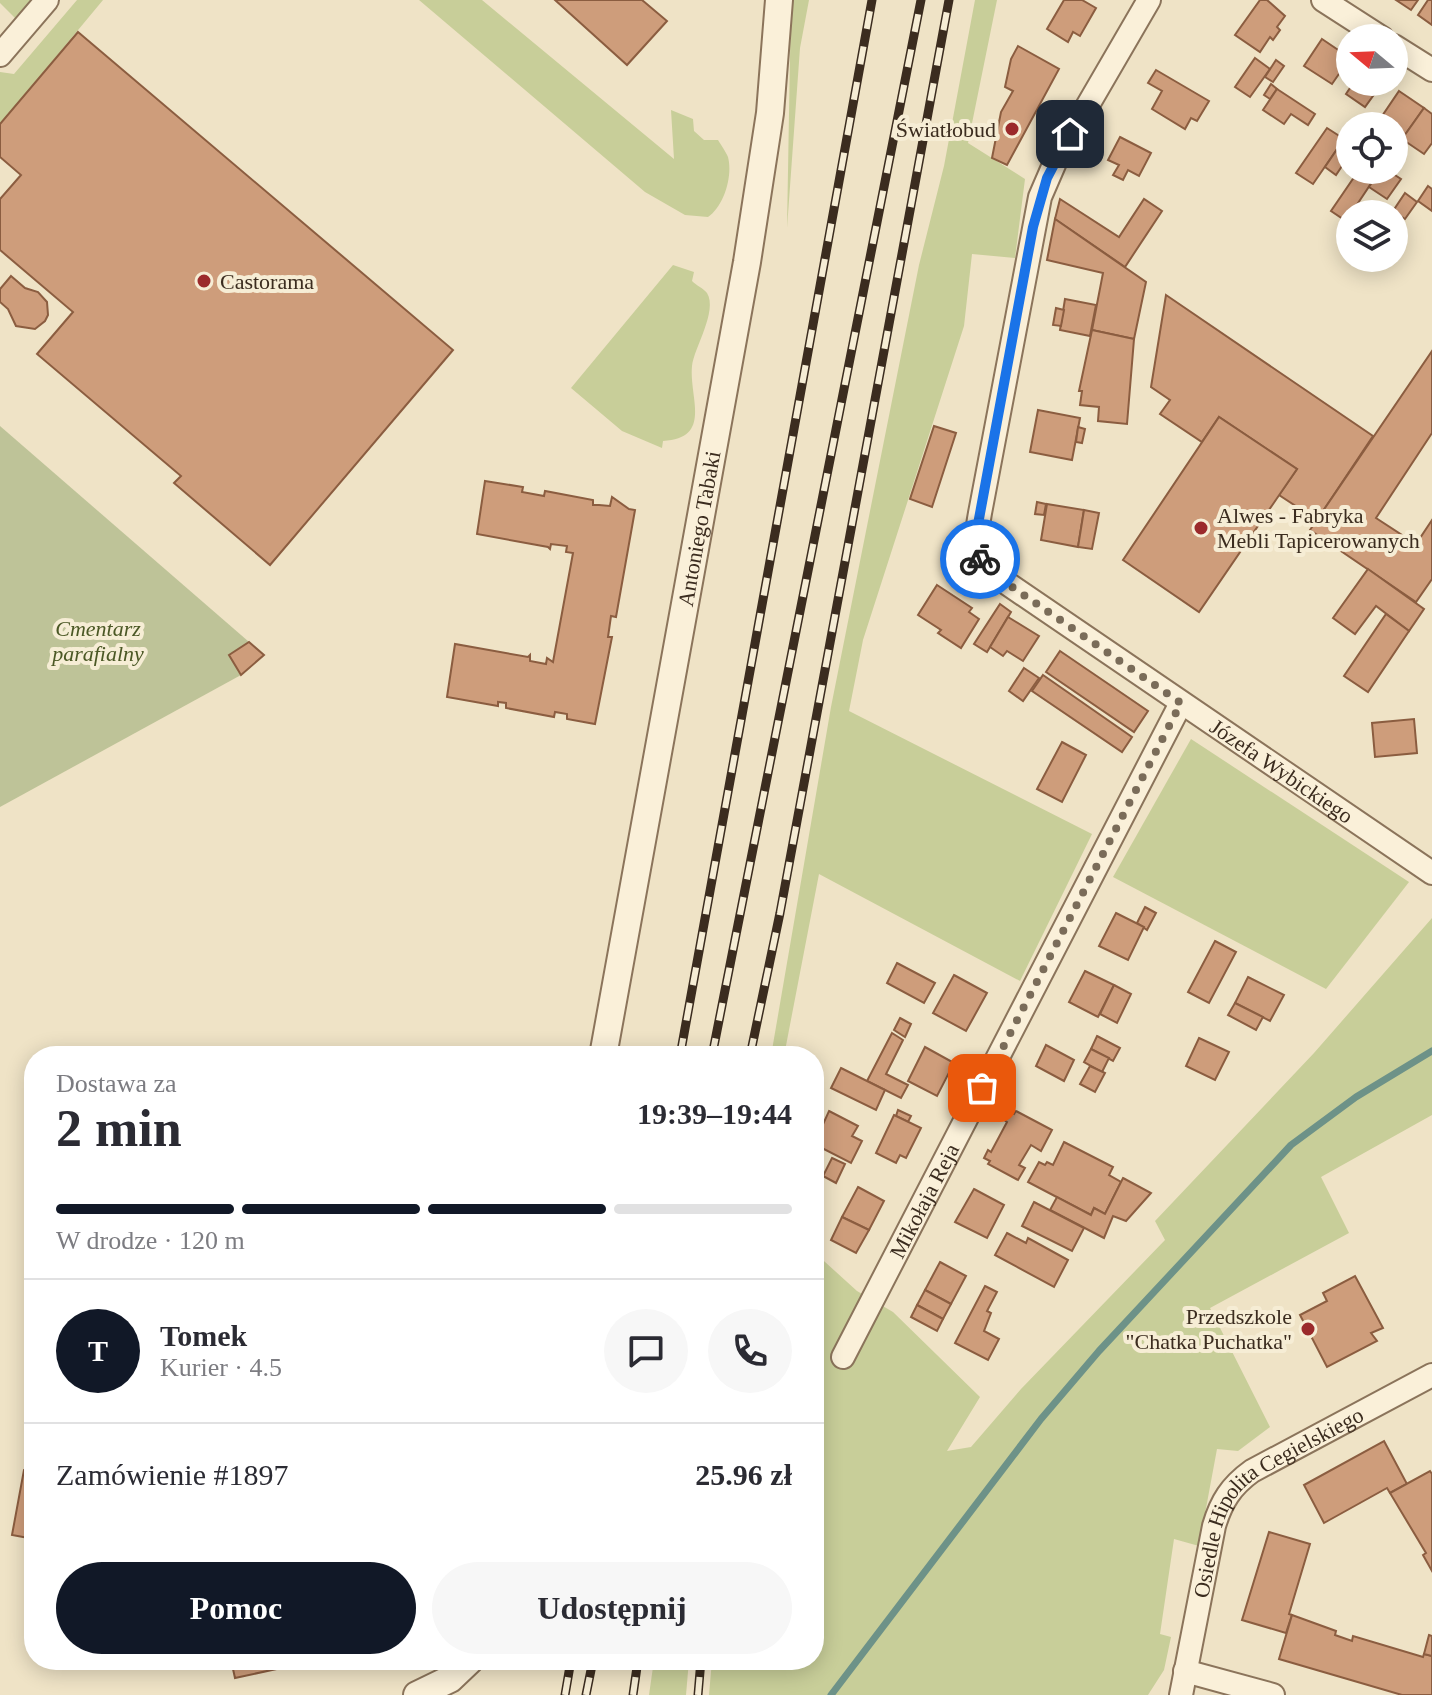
<!DOCTYPE html>
<html lang="pl">
<head>
<meta charset="utf-8">
<style>
	body { margin:0; font-family:Georgia,serif; background:#f7f7f7; color:#2b2b33; height:100vh; display:flex; flex-direction:column; font-size:30px; white-space:nowrap }
	* { box-sizing:border-box; margin:0 }
	p { font-size:26px; color:#7c7c81 }
	.icon { flex:none; width:44px; height:44px; fill:none; stroke:currentColor; stroke-width:2; stroke-linecap:round; stroke-linejoin:round }
	.map { position:relative; flex:1; overflow:hidden }
	.sheet { position:absolute; left:24px; top:1046px; width:800px; height:624px; display:flex; flex-direction:column; background:#fff; border-radius:32px; box-shadow:0 4px 20px #0003 }
	.sheet>* { flex:none }
	.needle { width:52px; rotate:289deg }
	.fabs { position:absolute; left:1336px; top:24px; display:grid; gap:16px }
	.fabs a { display:grid; place-items:center; width:72px; height:72px; border-radius:50%; background:#fff; box-shadow:0 4px 20px #0003; font-size:40px }
	.pin { position:absolute; display:grid; place-items:center; width:68px; height:68px; color:#fff; margin:-34px; border-radius:16px; box-shadow:0 4px 12px #0006 }
	.courier { position:absolute; display:grid; place-items:center; width:80px; height:80px; margin:-40px; border:6px solid #1a73e8; border-radius:50%; background:#fff; color:#222; box-shadow:0 2px 10px #0007 }
	.summary em { font-style:normal; font-weight:800 }
	.summary div { display:flex; flex-direction:column-reverse }
	.summary { display:flex; align-items:center; justify-content:space-between; height:136px; padding:0 32px }
	h1 { font-size:52px; font-weight:800; line-height:60px }
	.bar { display:grid; grid-template-columns:repeat(4,1fr); gap:12px 8px; align-content:center; height:96px; padding:0 32px }
	.bar i { height:10px; border-radius:6px; background:#e1e1e2 }
	.bar .on { background:#111827 }
	.bar p { grid-column:span 4 }
	.line { display:flex; align-items:center; gap:20px; padding:0 32px; border-top:2px solid #e1e1e2 }
	.line div { flex:1 }
	.round { display:grid; place-items:center; flex:none; width:84px; height:84px; border-radius:42px; background:#f7f7f7 }
	.button { display:flex; gap:16px; margin-top:auto; padding:16px 32px }
	.button a { flex:1; height:92px; border-radius:48px; background:#111827; color:#fff; font-size:32px; font-weight:800; line-height:92px; text-align:center }
	.button a+a { background:#f7f7f7; color:#2b2b33 }
	.map>svg:first-child { display:block }
</style>
</head>
<body>
<div class="map">
<svg width="1432" height="1695" viewBox="0 0 1432 1695">
	<rect width="100%" height="100%" fill="#efe3c6"/>
	<g fill="#c8ce99">
		<polygon points="0,0 34,0 18,21 0,3"/>
		<polygon points="77,0 103,0 0,124 0,72 14,74"/>
		<path d="M419,0H482L674,159L671,110L693,119L694,131L704,140H718C721,145 726,152 728,157C733,176 724,206 708,217L685,215L645,192Z"/>
		<polygon points="791,0 809,0 800,48 787,228"/>
		<polygon points="975,0 997,0 968,143 1025,179 1015,258 972,254 964,326 863,640 849,711 1092,834 1020,981 819,874 784,1056 771,1056 831,707 919,265 944,166"/>
		<path d="M673,265L694,272L692,281C697,286 703,288 707,293C718,311 694,348 692,366C689,398 713,438 663,441L662,448L622,431L571,388Z"/>
		<polygon points="1191,739 1409,882 1326,989 1113,877"/>
		<polygon points="1432,918 1432,1115 1321,1177 1349,1233 1210,1308 1270,1427 1238,1451 1217,1449 1199,1546 1174,1539 1160,1634 1171,1637 1164,1670 1148,1695 709,1695 712,1660 814,1660 814,1252 857,1291 893,1312 980,1397 947,1451 971,1447 1021,1389 1165,1240 1155,1221 1314,1053"/>
		<polygon points="654,1660 689,1660 686,1695 649,1695"/>
	</g>
	<polygon fill="#bec398" points="0,426 264,655 241,675 0,807"/>
	<g fill="none" stroke-linecap="round" stroke-linejoin="round">
		<polyline stroke="#6d9288" stroke-width="7" points="831,1695 1041,1419 1099,1351 1291,1145 1356,1097 1432,1051"/>
	</g>
	<g fill="#ce9d7b" stroke="#8b5d40" stroke-width="2">
		<polygon points="555,0 642,0 667,21 627,65"/>
		<polygon points="1064,0 1082,0 1096,8 1080,36 1073,32 1068,42 1047,29"/>
		<polygon points="1260,0 1267,0 1285,16 1277,27 1280,30 1273,40 1270,37 1260,52 1235,35"/>
		<polygon points="1396,0 1418,0 1411,10"/>
		<polygon points="1428,0 1432,0 1432,25 1418,15"/>
		<polygon points="78,32 453,350 270,565 174,483 181,476 37,354 73,312 0,250 0,199 21,175 0,157 0,124"/>
		<polygon points="1322,39 1350,58 1332,84 1304,66"/>
		<polygon points="1018,46 1059,69 1007,165 992,158 1001,112 1013,91 1005,87 1011,59"/>
		<polygon points="1255,58 1270,69 1250,97 1235,87"/>
		<polygon points="1276,60 1284,66 1273,82 1265,77"/>
		<polygon points="1156,70 1209,101 1197,121 1191,118 1185,129 1152,109 1162,91 1148,83"/>
		<polygon points="1354,82 1383,82 1365,107 1346,94"/>
		<polygon points="1271,84 1277,89 1270,99 1264,95"/>
		<polygon points="1277,89 1315,114 1308,125 1291,114 1284,124 1263,110"/>
		<polygon points="1399,91 1424,108 1402,139 1394,133 1394,126 1384,126 1378,122"/>
		<polygon points="1424,108 1432,114 1432,143 1424,154 1402,139"/>
		<polygon points="1327,128 1344,139 1313,184 1296,173"/>
		<polygon points="1120,137 1151,153 1139,176 1128,170 1123,180 1113,175 1119,165 1108,160"/>
		<polygon points="1344,139 1350,143 1350,154 1336,175 1325,167"/>
		<polygon points="1359,170 1380,170 1346,221 1331,211"/>
		<polygon points="1380,170 1387,170 1401,179 1387,199 1369,187"/>
		<polygon points="1428,186 1432,189 1432,211 1418,201"/>
		<polygon points="1405,193 1417,202 1405,219 1393,211"/>
		<polygon points="1060,199 1119,237 1144,199 1162,211 1125,267 1055,219"/>
		<polygon points="1055,219 1146,282 1134,339 1092,330 1103,273 1047,260"/>
		<polygon points="11,276 25,288 38,292 47,302 48,315 45,321 35,329 16,326 8,309 0,302 0,289"/>
		<polygon points="1166,295 1373,436 1317,520 1279,495 1297,469 1219,417 1202,442 1160,414 1170,400 1151,387"/>
		<polygon points="1065,299 1096,305 1090,336 1060,330"/>
		<polygon points="1056,308 1064,310 1061,326 1053,325"/>
		<polygon points="1092,330 1134,339 1127,424 1098,421 1099,407 1080,405 1082,391 1079,391"/>
		<polygon points="1432,351 1432,433 1376,518 1416,544 1432,520 1432,579 1416,602 1310,530"/>
		<polygon points="1038,410 1080,418 1072,460 1030,452"/>
		<polygon points="1219,417 1297,469 1199,612 1123,560"/>
		<polygon points="934,426 956,433 932,507 910,499"/>
		<polygon points="1078,427 1085,429 1082,443 1076,442"/>
		<polygon points="485,481 523,487 522,492 544,496 545,491 593,500 593,505 599,505 610,506 612,497 629,509 635,510 616,617 611,616 608,637 612,637 595,724 567,719 567,714 555,712 554,717 506,708 506,703 498,702 498,706 447,697 455,644 528,657 530,655 530,661 546,664 547,658 553,662 573,553 566,552 567,546 551,544 550,549 548,547 477,534"/>
		<polygon points="1037,502 1046,504 1044,515 1035,514"/>
		<polygon points="1047,504 1084,510 1078,547 1041,540"/>
		<polygon points="1084,510 1099,513 1092,549 1078,547"/>
		<polygon points="1368,569 1424,609 1409,631 1376,606 1355,634 1333,618"/>
		<polygon points="937,585 972,608 969,612 979,619 961,648 938,633 941,630 918,615"/>
		<polygon points="1000,604 1011,612 987,652 974,644"/>
		<polygon points="1386,614 1409,631 1368,692 1344,676"/>
		<polygon points="1008,617 1039,636 1023,661 1007,651 1003,656 990,647"/>
		<polygon points="249,642 264,655 241,675 229,655"/>
		<polygon points="1060,651 1148,711 1134,732 1046,672"/>
		<polygon points="1024,668 1039,678 1023,701 1009,691"/>
		<polygon points="1043,675 1132,737 1122,752 1032,691"/>
		<polygon points="1414,719 1417,753 1375,757 1372,723"/>
		<polygon points="1062,742 1086,755 1062,802 1037,789"/>
		<polygon points="1145,907 1156,913 1147,930 1137,923"/>
		<polygon points="1116,913 1144,927 1128,960 1099,946"/>
		<polygon points="1215,941 1236,952 1209,1003 1188,992"/>
		<polygon points="897,963 935,983 924,1003 887,983"/>
		<polygon points="1085,971 1114,985 1098,1017 1069,1002"/>
		<polygon points="954,975 987,993 966,1031 933,1013"/>
		<polygon points="1248,977 1284,995 1270,1021 1235,1003"/>
		<polygon points="1114,985 1131,994 1117,1023 1100,1014"/>
		<polygon points="1235,1003 1263,1017 1256,1030 1228,1015"/>
		<polygon points="900,1018 911,1024 905,1037 894,1030"/>
		<polygon points="892,1033 903,1040 886,1074 908,1085 901,1098 867,1081"/>
		<polygon points="1097,1036 1120,1048 1113,1061 1091,1049"/>
		<polygon points="1199,1038 1229,1052 1215,1080 1186,1066"/>
		<polygon points="1046,1045 1074,1060 1064,1081 1036,1066"/>
		<polygon points="925,1047 954,1063 937,1096 908,1081"/>
		<polygon points="1091,1049 1109,1058 1102,1072 1084,1062"/>
		<polygon points="1090,1066 1105,1073 1095,1092 1080,1084"/>
		<polygon points="841,1068 885,1090 876,1110 831,1088"/>
		<polygon points="898,1110 911,1116 908,1122 896,1116"/>
		<polygon points="829,1111 858,1126 852,1136 862,1141 851,1163 814,1144"/>
		<polygon points="1008,1111 1014,1114 1016,1111 1052,1130 1041,1151 1031,1145 1019,1165 1025,1168 1018,1180 988,1164 990,1161 984,1158 988,1150 991,1152 1007,1122 1004,1120"/>
		<polygon points="894,1115 921,1128 906,1158 900,1155 896,1163 876,1153"/>
		<polygon points="1064,1142 1113,1167 1109,1175 1121,1182 1105,1214 1094,1208 1091,1215 1028,1182 1039,1162 1045,1165 1047,1162 1053,1165"/>
		<polygon points="832,1158 845,1164 836,1183 823,1176"/>
		<polygon points="1123,1178 1151,1193 1126,1221 1113,1216 1104,1238 1050,1210 1057,1197 1091,1215 1094,1208 1105,1214"/>
		<polygon points="858,1187 884,1201 869,1230 842,1217"/>
		<polygon points="974,1189 1004,1205 987,1238 955,1222"/>
		<polygon points="1034,1202 1084,1228 1072,1251 1022,1226"/>
		<polygon points="842,1217 869,1230 856,1253 831,1240"/>
		<polygon points="1007,1233 1026,1243 1028,1238 1068,1260 1054,1287 995,1255"/>
		<polygon points="940,1262 966,1276 951,1304 925,1290"/>
		<polygon points="1355,1276 1383,1328 1371,1333 1377,1341 1327,1367 1300,1315 1327,1301 1323,1293"/>
		<polygon points="985,1286 997,1292 987,1311 991,1313 984,1331 999,1339 988,1360 955,1343"/>
		<polygon points="925,1290 951,1304 943,1319 917,1305"/>
		<polygon points="917,1305 943,1319 937,1331 911,1317"/>
		<polygon points="1384,1441 1407,1484 1390,1493 1387,1488 1324,1523 1304,1485"/>
		<polygon points="34,1466 34,1539 12,1535 24,1470"/>
		<polygon points="1430,1471 1432,1474 1432,1571 1423,1555 1426,1553 1390,1493"/>
		<polygon points="1269,1532 1310,1544 1289,1614 1292,1615 1286,1633 1242,1620"/>
		<polygon points="1292,1615 1336,1631 1335,1635 1352,1641 1353,1636 1423,1657 1424,1654 1432,1656 1432,1695 1402,1695 1279,1659"/>
		<polygon points="1429,1635 1432,1636 1432,1656 1424,1654"/>
		<polygon points="231,1660 318,1660 235,1678"/>
	</g>
	<g fill="none" stroke-linecap="round" stroke-linejoin="round">
		<g stroke="#8b745b" stroke-width="26">
			<g id="minor">
				<path id="s1" d="M1149,0L1056,160L1040,197L980,513C974,547 974,557 1002,580L1432,873"/>
				<polyline points="1323,0 1382,38"/>
				<polyline points="1394,46 1432,70"/>
				<polyline points="0,55 47,0"/>
				<path id="s2" d="M843,1357L1181,703"/>
				<polyline points="1185,1671 1273,1695"/>
				<path id="s3" d="M1181,1695L1214,1526C1221,1502 1231,1486 1252,1471L1432,1375"/>
			</g>
		</g>
		<g stroke="#8b745b" stroke-width="30">
			<g id="tertiary">
				<path id="s4" d="M603,1056L747,262L770,113L779,0"/>
				<polyline points="417,1695 450,1679 470,1660"/>
			</g>
		</g>
		<use href="#minor" stroke="#faf0d9" stroke-width="22"/>
		<use href="#tertiary" stroke="#faf0d9" stroke-width="26"/>
		<g stroke="#3b2c1f" stroke-width="9">
			<g id="rail">
				<polyline points="680,1056 872,0"/>
				<polyline points="712,1056 921,0"/>
				<polyline points="750,1056 780,913 949,0"/>
				<polyline points="565,1695 571,1660"/>
				<polyline points="586,1695 593,1660"/>
				<polyline points="633,1695 638,1660"/>
				<polyline points="698,1695 701,1660"/>
			</g>
		</g>
		<use href="#rail" stroke="#f6edd5" stroke-width="6" stroke-dasharray="18" stroke-linecap="butt"/>
	</g>
	<g fill="none" stroke-linecap="round" stroke-linejoin="round">
		<polyline stroke="#7a6c59" stroke-width="8" stroke-dasharray="0 14.4" points="980,559 1002,580 1181,703 982,1088"/>
		<polyline stroke="#1a73e8" stroke-width="10" points="980,559 976,546 976,535 1033,227 1047,178 1070,134"/>
	</g>
	<g fill="#9b2a2b" stroke="#f6edd5" stroke-width="3">
		<circle cx="1012" cy="129" r="8"/>
		<circle cx="204" cy="281" r="8"/>
		<circle cx="1201" cy="528" r="8"/>
		<circle cx="1308" cy="1329" r="8"/>
	</g>
	<g text-anchor="middle" stroke-width="8" stroke-linejoin="round" paint-order="stroke">
		<g font-size="22" fill="#3b2c1f" stroke="#f6edd5" text-anchor="end">
			<text x="996" y="137">Światłobud</text>
			<text x="220" y="289" text-anchor="start">Castorama</text>
			<text x="1217" y="523" text-anchor="start">Alwes - Fabryka<tspan x="1217" dy="25">Mebli Tapicerowanych</tspan></text>
			<text x="1292" y="1324">Przedszkole<tspan x="1292" dy="25">"Chatka Puchatka"</tspan></text>
		</g>
		<g font-size="22" fill="#3b2c1f" stroke="#f6edd5">
			<text dy="8" stroke="none"><textPath href="#s4" startOffset="536">Antoniego Tabaki</textPath></text>
			<text dy="8" stroke="none"><textPath href="#s1" startOffset="962">Józefa Wybickiego</textPath></text>
			<text dy="8" stroke="none"><textPath href="#s2" startOffset="176">Mikołaja Reja</textPath></text>
			<text dy="8" stroke="none"><textPath href="#s3" startOffset="232">Osiedle Hipolita Cegielskiego</textPath></text>
		</g>
		<g font-size="22" font-style="italic" fill="#4b5825" stroke="#f6edd5">
			<text x="98" y="636">Cmentarz<tspan x="98" dy="25">parafialny</tspan></text>
		</g>
	</g>
</svg>
<div class="fabs">
<a><svg class="needle" viewBox="-14 -14 28 28"><path d="M0-13l5 13h-10z" fill="#e53935"/><path d="M0 13l5-13h-10z" fill="#7c7c81"/></svg></a>
<a><svg class="icon" aria-label="locate" viewBox="0 0 24 24"><circle cx="12" cy="12" r="6"/><path d="M12 2v4M12 18v4M2 12h4M18 12h4"/></svg></a>
<a><svg class="icon" aria-label="layers" viewBox="0 0 24 24"><path d="M12 4l9 5-9 5-9-5zM3 14l9 5 9-5"/></svg></a>
</div>
<div class="pin" style="left:982px;top:1088px;background:#ea580c"><svg class="icon" aria-label="bag" viewBox="0 0 24 24"><path d="M5 8h14l-1 12H6zM9 8a3 3 0 0 1 6 0"/></svg></div>
<div class="pin" style="left:1070px;top:134px;background:#1f2937"><svg class="icon" aria-label="home" viewBox="0 0 24 24"><path d="M3 11l9-7 9 7M6 9v11h12V9"/></svg></div>
<div class="courier" style="left:980px;top:559px"><svg class="icon" aria-label="bike" viewBox="0 0 24 24"><circle cx="6" cy="16" r="4"/><circle cx="18" cy="16" r="4"/><path d="M6 16l4-8h5l3 8M10 8l3 8H6M13 5h3"/></svg></div>
<section class="sheet">
<div class="summary"><div><h1>2 min</h1><p>Dostawa za</p></div><em>19:39–19:44</em></div>
<div class="bar"><i class="on"></i><i class="on"></i><i class="on"></i><i></i><p>W drodze · 120 m</p></div>
<div class="line" style="height:144px"><b class="round" style="background:#111827;color:#fff">T</b><div><b>Tomek</b><p>Kurier · 4.5</p></div><a class="round"><svg class="icon" aria-label="chat" viewBox="0 0 24 24"><path d="M4 5h16v11H9l-5 4z"/></svg></a><a class="round"><svg class="icon" aria-label="phone" viewBox="0 0 24 24"><path d="M5 4h4l2 5-3 2q2 4 5 5l2-3 5 2v4C11 20 4 13 5 4z"/></svg></a></div>
<div class="line" style="height:104px"><div>Zamówienie #1897</div><b>25.96 zł</b></div>
<div class="button"><a>Pomoc</a><a>Udostępnij</a></div>
</section>
</div>
</body>
</html>
